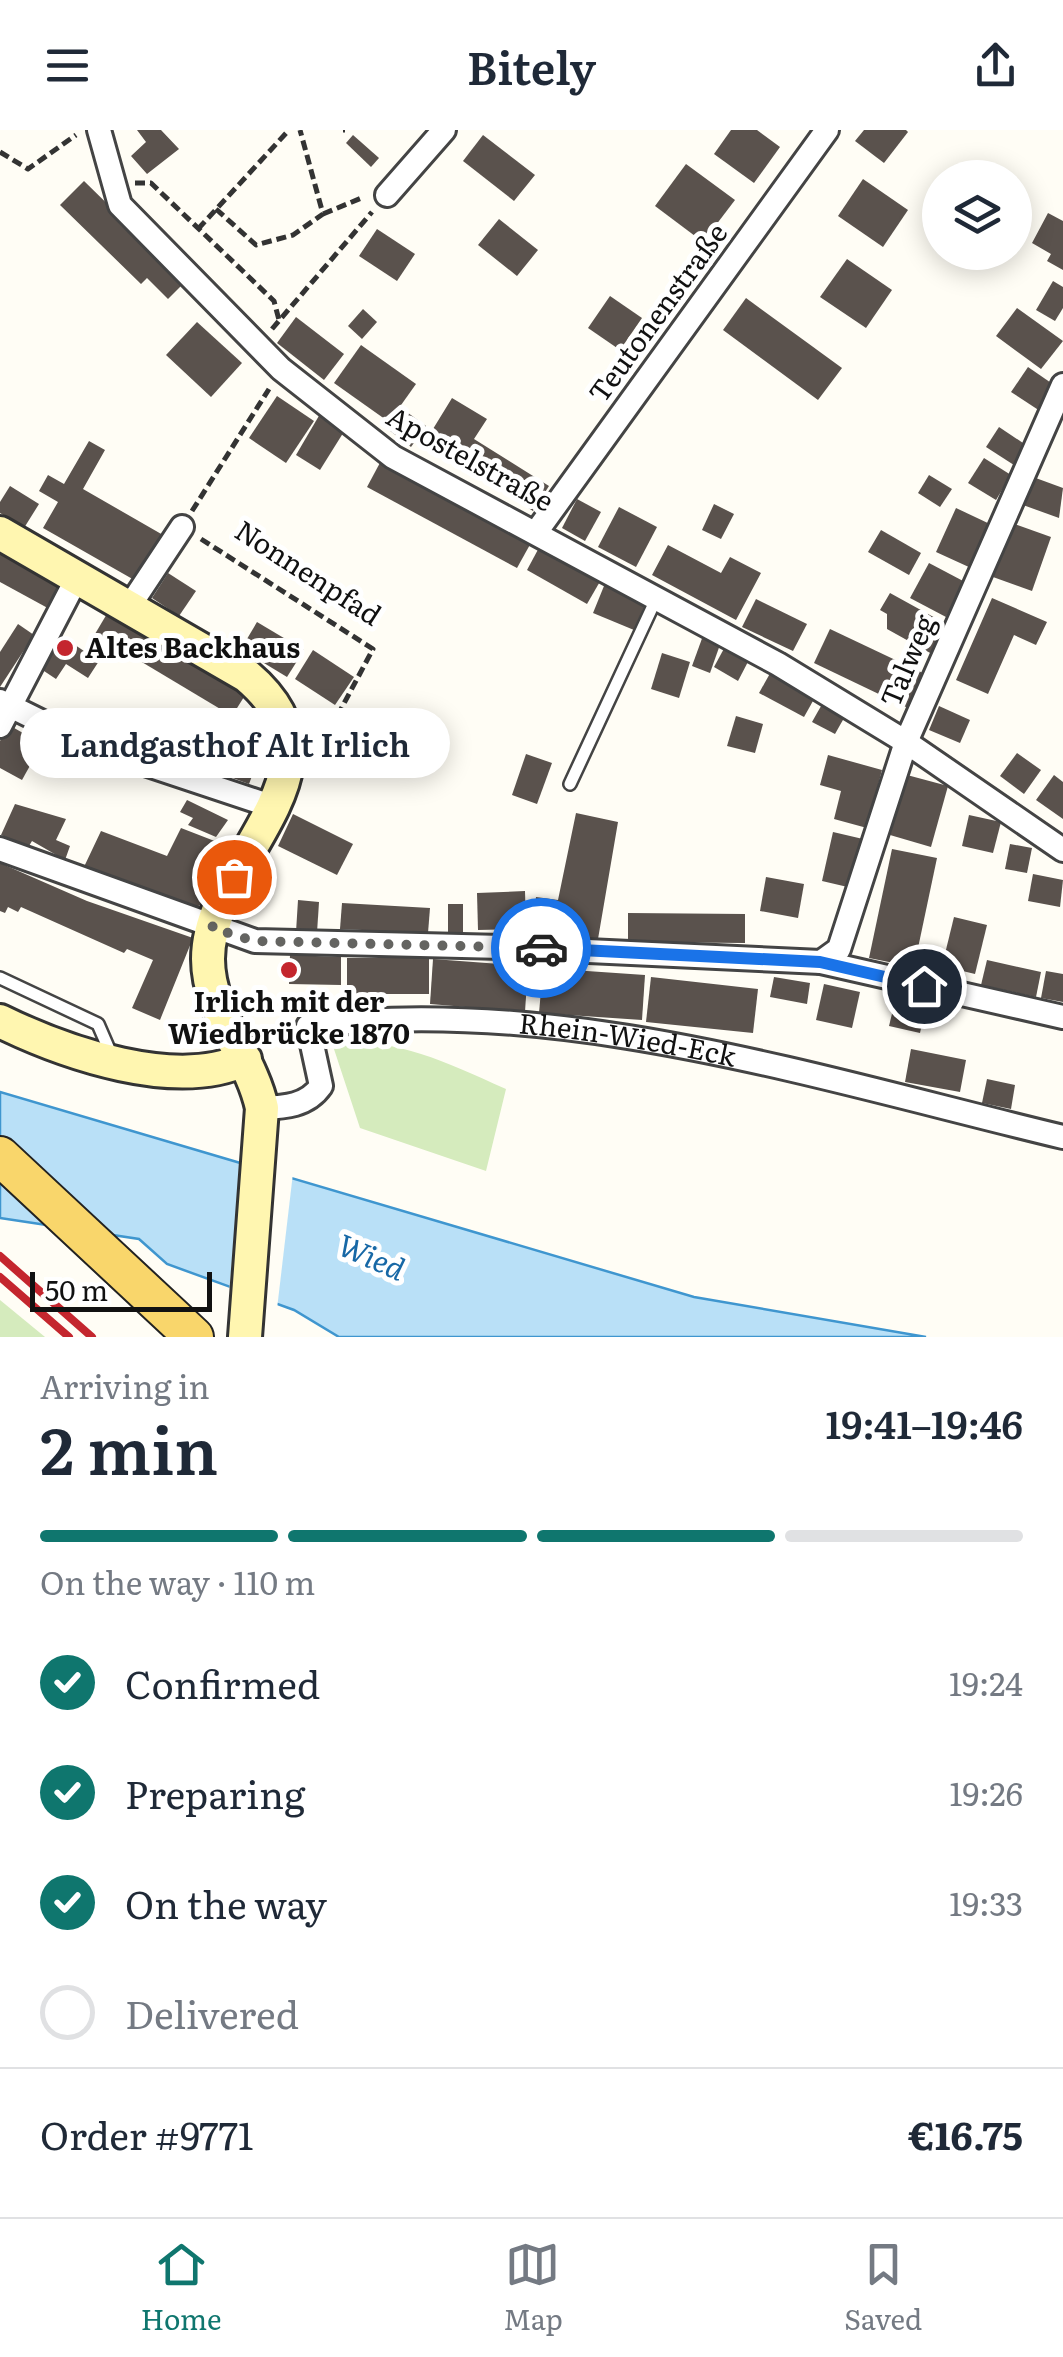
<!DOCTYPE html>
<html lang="en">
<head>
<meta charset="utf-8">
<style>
	body { margin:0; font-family:Literata,serif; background:#f2f2f3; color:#1f2937; height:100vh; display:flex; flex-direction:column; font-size:38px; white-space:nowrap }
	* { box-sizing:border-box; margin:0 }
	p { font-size:32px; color:#747a83 }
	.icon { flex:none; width:55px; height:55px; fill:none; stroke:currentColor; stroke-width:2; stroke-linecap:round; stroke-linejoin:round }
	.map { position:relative; height:1207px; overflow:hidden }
	.side { display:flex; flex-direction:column; background:#fff; flex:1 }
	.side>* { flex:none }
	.tools { position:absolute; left:922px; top:30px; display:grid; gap:20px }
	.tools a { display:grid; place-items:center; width:110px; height:110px; border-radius:50%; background:#fff; box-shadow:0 5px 25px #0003; font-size:50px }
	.scale { position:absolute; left:30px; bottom:25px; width:182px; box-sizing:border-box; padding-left:10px; border:5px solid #111; border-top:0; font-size:28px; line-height:35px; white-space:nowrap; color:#111; -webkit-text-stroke:8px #fff; paint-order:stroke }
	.pin { position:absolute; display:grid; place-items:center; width:85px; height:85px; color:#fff; margin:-42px; border:5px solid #fff; border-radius:50%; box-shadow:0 2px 10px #0007 }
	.courier { position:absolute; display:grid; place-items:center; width:100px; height:100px; margin:-50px; border:8px solid #1a73e8; border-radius:50%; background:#fff; color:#222; box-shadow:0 2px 12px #0007 }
	.bubble { position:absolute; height:70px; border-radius:35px; background:#fff; box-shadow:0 5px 25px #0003; font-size:32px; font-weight:600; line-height:70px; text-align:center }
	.head em { font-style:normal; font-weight:600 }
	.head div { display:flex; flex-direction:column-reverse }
	.head { display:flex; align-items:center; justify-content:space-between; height:170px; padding:0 40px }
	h1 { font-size:65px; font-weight:600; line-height:75px }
	.bar { display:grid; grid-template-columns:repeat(4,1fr); gap:15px 10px; align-content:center; height:120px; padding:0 40px }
	.bar i { height:12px; border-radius:8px; background:#e0e1e3 }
	.bar .on { background:#0f766e }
	.bar p { grid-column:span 4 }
	.line { display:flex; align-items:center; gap:25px; padding:0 40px; border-top:2px solid #e0e1e3 }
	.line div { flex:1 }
	ol { padding:0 40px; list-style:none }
	li { display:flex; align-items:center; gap:30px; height:110px }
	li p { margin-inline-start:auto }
	li .icon { padding:10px; border-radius:50%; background:#0f766e; color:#fff; stroke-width:4 }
	li:last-child { color:#747a83 }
	li i { width:55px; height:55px; border:5px solid #e0e1e3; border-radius:50% }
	header { display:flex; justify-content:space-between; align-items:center; height:130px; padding:0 40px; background:#fff; font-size:45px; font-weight:600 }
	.menu { display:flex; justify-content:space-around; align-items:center; height:140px; border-top:2px solid #e0e1e3; background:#fff; font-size:28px; color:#747a83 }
	.menu a { display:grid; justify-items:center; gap:5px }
	.menu .on { color:#0f766e }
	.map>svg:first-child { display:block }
</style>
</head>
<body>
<header><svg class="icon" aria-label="menu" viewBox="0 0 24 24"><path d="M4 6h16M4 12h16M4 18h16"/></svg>Bitely<svg class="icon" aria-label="share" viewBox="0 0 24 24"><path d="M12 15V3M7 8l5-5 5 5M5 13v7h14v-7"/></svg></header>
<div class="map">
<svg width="1063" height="1207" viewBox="0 0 1063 1207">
	<rect width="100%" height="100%" fill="#fffdf5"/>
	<g fill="#d5ebbd">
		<path d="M331,910C403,911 441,930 506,959L486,1041L360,998Z"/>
		<polygon points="0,1170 45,1207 0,1207"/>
	</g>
	<polygon fill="#b9e0f7" stroke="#3f96cf" stroke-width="2.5" points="0,962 694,1167 926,1207 339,1207 294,1180 167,1134 139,1109 0,1088"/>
	<polygon fill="#fffdf5" points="242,1029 293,1043 277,1179 229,1162"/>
	<g fill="#5a524d">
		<polygon points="137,0 161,0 179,19 147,44 131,26 146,12"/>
		<polygon points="731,0 757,0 780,17 754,53 714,24"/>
		<polygon points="864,0 906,0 908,2 884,33 855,11"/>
		<polygon points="353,5 379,28 371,37 346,13"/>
		<polygon points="483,5 535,45 514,71 463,31"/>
		<polygon points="686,34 735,70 703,112 655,76"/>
		<polygon points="863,49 908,80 883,117 838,86"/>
		<polygon points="84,51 186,151 168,169 147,148 141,154 60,75"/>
		<polygon points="1048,83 1063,91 1063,140 1047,131 1051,124 1032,113"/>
		<polygon points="499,89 538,120 517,146 478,115"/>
		<polygon points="377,99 415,124 397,151 359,126"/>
		<polygon points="847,129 892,160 866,198 820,167"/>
		<polygon points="1053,151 1063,157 1063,178 1055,191 1036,180"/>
		<polygon points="610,166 642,188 620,220 588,198"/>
		<polygon points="746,168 842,238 818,270 723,200"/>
		<polygon points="1017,178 1063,211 1041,239 996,206"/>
		<polygon points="363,179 377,192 362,209 348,196"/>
		<polygon points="296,187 344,224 324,250 277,213"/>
		<polygon points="197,192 242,233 211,267 166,225"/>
		<polygon points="361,215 416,254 389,292 334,253"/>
		<polygon points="1028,237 1057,257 1040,281 1011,262"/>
		<polygon points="277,266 314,291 286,333 249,308"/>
		<polygon points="452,268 487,289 474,309 549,356 533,381 425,312"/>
		<polygon points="404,280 426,296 411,317 389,300"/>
		<polygon points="320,284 345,300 320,340 296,325"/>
		<polygon points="999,297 1029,317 1017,337 986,317"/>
		<polygon points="89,311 105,320 83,359 163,405 136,451 43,398 58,372 39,361 48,345 64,354"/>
		<polygon points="984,328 1011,345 996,370 968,353"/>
		<polygon points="382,329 532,411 517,438 367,357"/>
		<polygon points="929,345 952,359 940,377 918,363"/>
		<polygon points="1033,347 1063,358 1059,388 1023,375"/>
		<polygon points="10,356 39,374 24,398 0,383 0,372"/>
		<polygon points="577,369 601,382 585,411 562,398"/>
		<polygon points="714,374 734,384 721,409 702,400"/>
		<polygon points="619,377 657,397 636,437 598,417"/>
		<polygon points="956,378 992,395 971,438 936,422"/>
		<polygon points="1012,393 1051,407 1032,461 993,447"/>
		<polygon points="881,400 921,423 909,445 868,422"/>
		<polygon points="541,414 602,448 587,474 527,440"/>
		<polygon points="0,415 71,454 55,482 0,452"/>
		<polygon points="668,415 721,443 730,427 761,443 736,490 652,445"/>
		<polygon points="929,433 965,452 946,487 910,468"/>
		<polygon points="168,443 196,461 179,486 152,468"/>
		<polygon points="606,451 648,468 634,500 593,483"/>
		<polygon points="890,463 948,495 932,524 887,499 887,484 880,480"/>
		<polygon points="992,468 1047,492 1036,515 1014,505 988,564 956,550"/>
		<polygon points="756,469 807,494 793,521 742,497"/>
		<polygon points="111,477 249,559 232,586 95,504"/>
		<polygon points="257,492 304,520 287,547 241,519"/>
		<polygon points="18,494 34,505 0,557 0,522"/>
		<polygon points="830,499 925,544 908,578 814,533"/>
		<polygon points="704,503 722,509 710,543 692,536"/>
		<polygon points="60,505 99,531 88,548 66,534 56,549 38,537"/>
		<polygon points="727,513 751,526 738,551 714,537"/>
		<polygon points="313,520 354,547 335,575 295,549"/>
		<polygon points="662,523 690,532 679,568 651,559"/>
		<polygon points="773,538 818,562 804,587 759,563"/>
		<polygon points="825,569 848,581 835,604 812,592"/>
		<polygon points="939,576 970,590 960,613 929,600"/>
		<polygon points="736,586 763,594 755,623 727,616"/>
		<polygon points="9,595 42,614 22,650 0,638 0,611"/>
		<polygon points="219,595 265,612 249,654 211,640 215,630 207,627"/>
		<polygon points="1017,623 1041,640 1024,664 1000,646"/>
		<polygon points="526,624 552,633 537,674 512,665"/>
		<polygon points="828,625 882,640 867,698 834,689 841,661 820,655"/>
		<polygon points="907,645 948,656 931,717 890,705"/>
		<polygon points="1054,645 1063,652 1063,689 1036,670"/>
		<polygon points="187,670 228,690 216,707 188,695 193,688 180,682"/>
		<polygon points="15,674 66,689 56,710 70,716 65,730 32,711 29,716 1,705"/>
		<polygon points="576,683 618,692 598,809 532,801 536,767 558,770"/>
		<polygon points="293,684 353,714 337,745 278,716"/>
		<polygon points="969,685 1001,692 993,723 962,716"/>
		<polygon points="181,698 230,717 202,775 190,778 83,739 101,701 167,726"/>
		<polygon points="833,702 863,709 852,758 822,751"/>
		<polygon points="1010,714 1032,718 1027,743 1005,739"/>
		<polygon points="892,719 937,728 914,837 869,828"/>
		<polygon points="0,733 87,771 193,808 160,890 132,878 153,830 127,819 124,823 21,777 18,782 8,777 5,783 0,781"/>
		<polygon points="1033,744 1063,750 1060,777 1028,771"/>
		<polygon points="766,747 804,754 798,788 760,781"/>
		<polygon points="525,761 526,799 478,800 477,763"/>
		<polygon points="298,770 319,772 317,803 296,802"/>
		<polygon points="342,773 430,778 428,803 340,799"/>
		<rect x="448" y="774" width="15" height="29"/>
		<polygon points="628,783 745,784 745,813 628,812"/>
		<polygon points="954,787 987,795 975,844 942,836"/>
		<polygon points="290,825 341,827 341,855 289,854"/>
		<rect x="347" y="828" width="82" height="36"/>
		<polygon points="433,829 528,836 525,882 430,874"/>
		<polygon points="987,830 1041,842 1036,867 981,855"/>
		<polygon points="543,838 645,845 642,890 539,883"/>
		<polygon points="1046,841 1063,844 1063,872 1041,868"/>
		<polygon points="651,847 758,859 753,903 646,892"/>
		<polygon points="774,847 810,853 807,874 770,867"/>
		<polygon points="824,854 860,862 852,898 816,890"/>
		<polygon points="897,863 927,871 920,903 889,896"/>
		<polygon points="911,919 966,930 960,962 905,952"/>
		<polygon points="987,949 1015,955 1011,979 982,973"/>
	</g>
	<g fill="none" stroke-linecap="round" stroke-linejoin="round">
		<g stroke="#444" stroke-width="16">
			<g id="lane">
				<polyline points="570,654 657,467"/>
				<polyline points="0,848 98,894 111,924"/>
			</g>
		</g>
		<g stroke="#444" stroke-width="28">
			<g id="street">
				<polyline points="99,0 120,75 281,239 393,327 778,534 906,612 1063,720"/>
				<polyline points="387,65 444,0"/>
				<polyline points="537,401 827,0"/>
				<polyline points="129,477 182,397"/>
				<polyline points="0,571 91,616 274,677"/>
				<polyline points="0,596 78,446"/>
				<polyline points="0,719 255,811 503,817 821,832 1063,887"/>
				<polyline points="821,832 839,819 906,612 1063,255"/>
				<path id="s1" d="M262,978C285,977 307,976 321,956L308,896C559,864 821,949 1063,1007"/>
			</g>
		</g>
		<g stroke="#333" stroke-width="38">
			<g id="secondary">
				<path d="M0,403L247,546C358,640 208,728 208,829C208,884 251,926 262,978L245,1207"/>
				<path d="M0,891C65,923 177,962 245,929"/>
			</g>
		</g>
		<g stroke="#222" stroke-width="42">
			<polyline id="primary" points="0,1026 194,1207"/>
		</g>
		<g stroke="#333" stroke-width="5" stroke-dasharray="10 5" stroke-linecap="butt">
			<polyline points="343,0 345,0"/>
			<polyline points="0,22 28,39 76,5"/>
			<polyline points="135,53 151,53 274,171 279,190"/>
			<polyline points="216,79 256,115 293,105 323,84 300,0"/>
			<polyline points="323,84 364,67"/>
			<polyline points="198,99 289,0"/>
			<polyline points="272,199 372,82"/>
			<polyline points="192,381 269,259"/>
			<polyline points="201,409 373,519 317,624"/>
			<polyline points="263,903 285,896"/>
		</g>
		<use href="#lane" stroke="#fff" stroke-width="11"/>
		<use href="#street" stroke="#fff" stroke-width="22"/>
		<use href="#secondary" stroke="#fff6b0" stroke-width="32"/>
		<use href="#primary" stroke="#f9d66b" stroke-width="38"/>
		<g stroke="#c4262e" stroke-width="8">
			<polyline points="0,1126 92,1207"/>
			<polyline points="0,1147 69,1207"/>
		</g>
	</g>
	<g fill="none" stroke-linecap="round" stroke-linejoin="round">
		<polyline stroke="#646461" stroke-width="10" stroke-dasharray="0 18" points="234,747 212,798 254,811 541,818"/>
		<polyline stroke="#1a73e8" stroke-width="12" points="541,818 820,832 924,856"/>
	</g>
	<g fill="#c4262e" stroke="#fff" stroke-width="4">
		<circle cx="65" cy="518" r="10"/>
		<circle cx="289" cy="840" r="10"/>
	</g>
	<g text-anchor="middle" stroke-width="10" stroke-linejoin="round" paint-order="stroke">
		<g font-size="28" fill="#111" stroke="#fff">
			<text transform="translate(658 183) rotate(-54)" y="10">Teutonenstraße</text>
			<text transform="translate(470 329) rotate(29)" y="10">Apostelstraße</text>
			<text transform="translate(308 443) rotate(33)" y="10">Nonnenpfad</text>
			<text transform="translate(908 531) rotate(-67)" y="10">Talweg</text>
			<text dy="10" stroke="none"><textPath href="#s1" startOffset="448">Rhein-Wied-Eck</textPath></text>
		</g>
		<g font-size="28" font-weight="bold" fill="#111" stroke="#fff" text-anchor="start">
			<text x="85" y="528">Altes Backhaus</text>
			<text x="289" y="882" text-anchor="middle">Irlich mit der<tspan x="289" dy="32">Wiedbrücke 1870</tspan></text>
		</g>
		<g font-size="30" font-style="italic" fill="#1768a6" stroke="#fff">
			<text transform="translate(371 1128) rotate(24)" y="10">Wied</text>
		</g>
	</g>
</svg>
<div class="tools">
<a><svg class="icon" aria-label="layers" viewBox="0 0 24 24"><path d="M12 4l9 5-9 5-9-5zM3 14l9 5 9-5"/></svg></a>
</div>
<div class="scale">50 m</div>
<div class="pin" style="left:234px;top:747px;background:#ea580c"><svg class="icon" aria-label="bag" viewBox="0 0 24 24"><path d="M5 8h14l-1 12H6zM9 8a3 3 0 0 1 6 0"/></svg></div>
<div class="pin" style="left:924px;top:856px;background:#1f2937"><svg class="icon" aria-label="home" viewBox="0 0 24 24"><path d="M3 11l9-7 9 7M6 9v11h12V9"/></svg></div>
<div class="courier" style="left:541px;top:818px"><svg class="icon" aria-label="car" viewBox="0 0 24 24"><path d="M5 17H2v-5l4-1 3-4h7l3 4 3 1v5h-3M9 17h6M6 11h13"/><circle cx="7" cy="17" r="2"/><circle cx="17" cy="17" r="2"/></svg></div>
<div class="bubble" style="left:20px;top:578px;width:430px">Landgasthof Alt Irlich</div>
</div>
<section class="side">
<div class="head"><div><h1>2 min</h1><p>Arriving in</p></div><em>19:41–19:46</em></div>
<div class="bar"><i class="on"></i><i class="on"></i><i class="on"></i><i></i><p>On the way · 110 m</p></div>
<ol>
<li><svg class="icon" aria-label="check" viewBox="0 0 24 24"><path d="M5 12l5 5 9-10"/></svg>Confirmed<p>19:24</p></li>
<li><svg class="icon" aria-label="check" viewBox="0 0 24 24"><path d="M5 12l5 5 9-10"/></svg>Preparing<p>19:26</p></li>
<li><svg class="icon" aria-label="check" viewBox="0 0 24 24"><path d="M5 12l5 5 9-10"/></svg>On the way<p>19:33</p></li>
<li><i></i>Delivered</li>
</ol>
<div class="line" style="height:130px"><div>Order #9771</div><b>€16.75</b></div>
</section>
<nav class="menu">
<a class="on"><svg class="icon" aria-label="home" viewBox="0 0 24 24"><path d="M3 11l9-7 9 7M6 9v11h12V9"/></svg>Home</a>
<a><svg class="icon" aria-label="map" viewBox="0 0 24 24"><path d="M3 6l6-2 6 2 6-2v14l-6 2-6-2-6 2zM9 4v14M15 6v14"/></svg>Map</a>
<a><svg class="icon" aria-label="saved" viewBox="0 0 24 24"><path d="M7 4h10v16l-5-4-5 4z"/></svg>Saved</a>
</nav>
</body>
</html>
